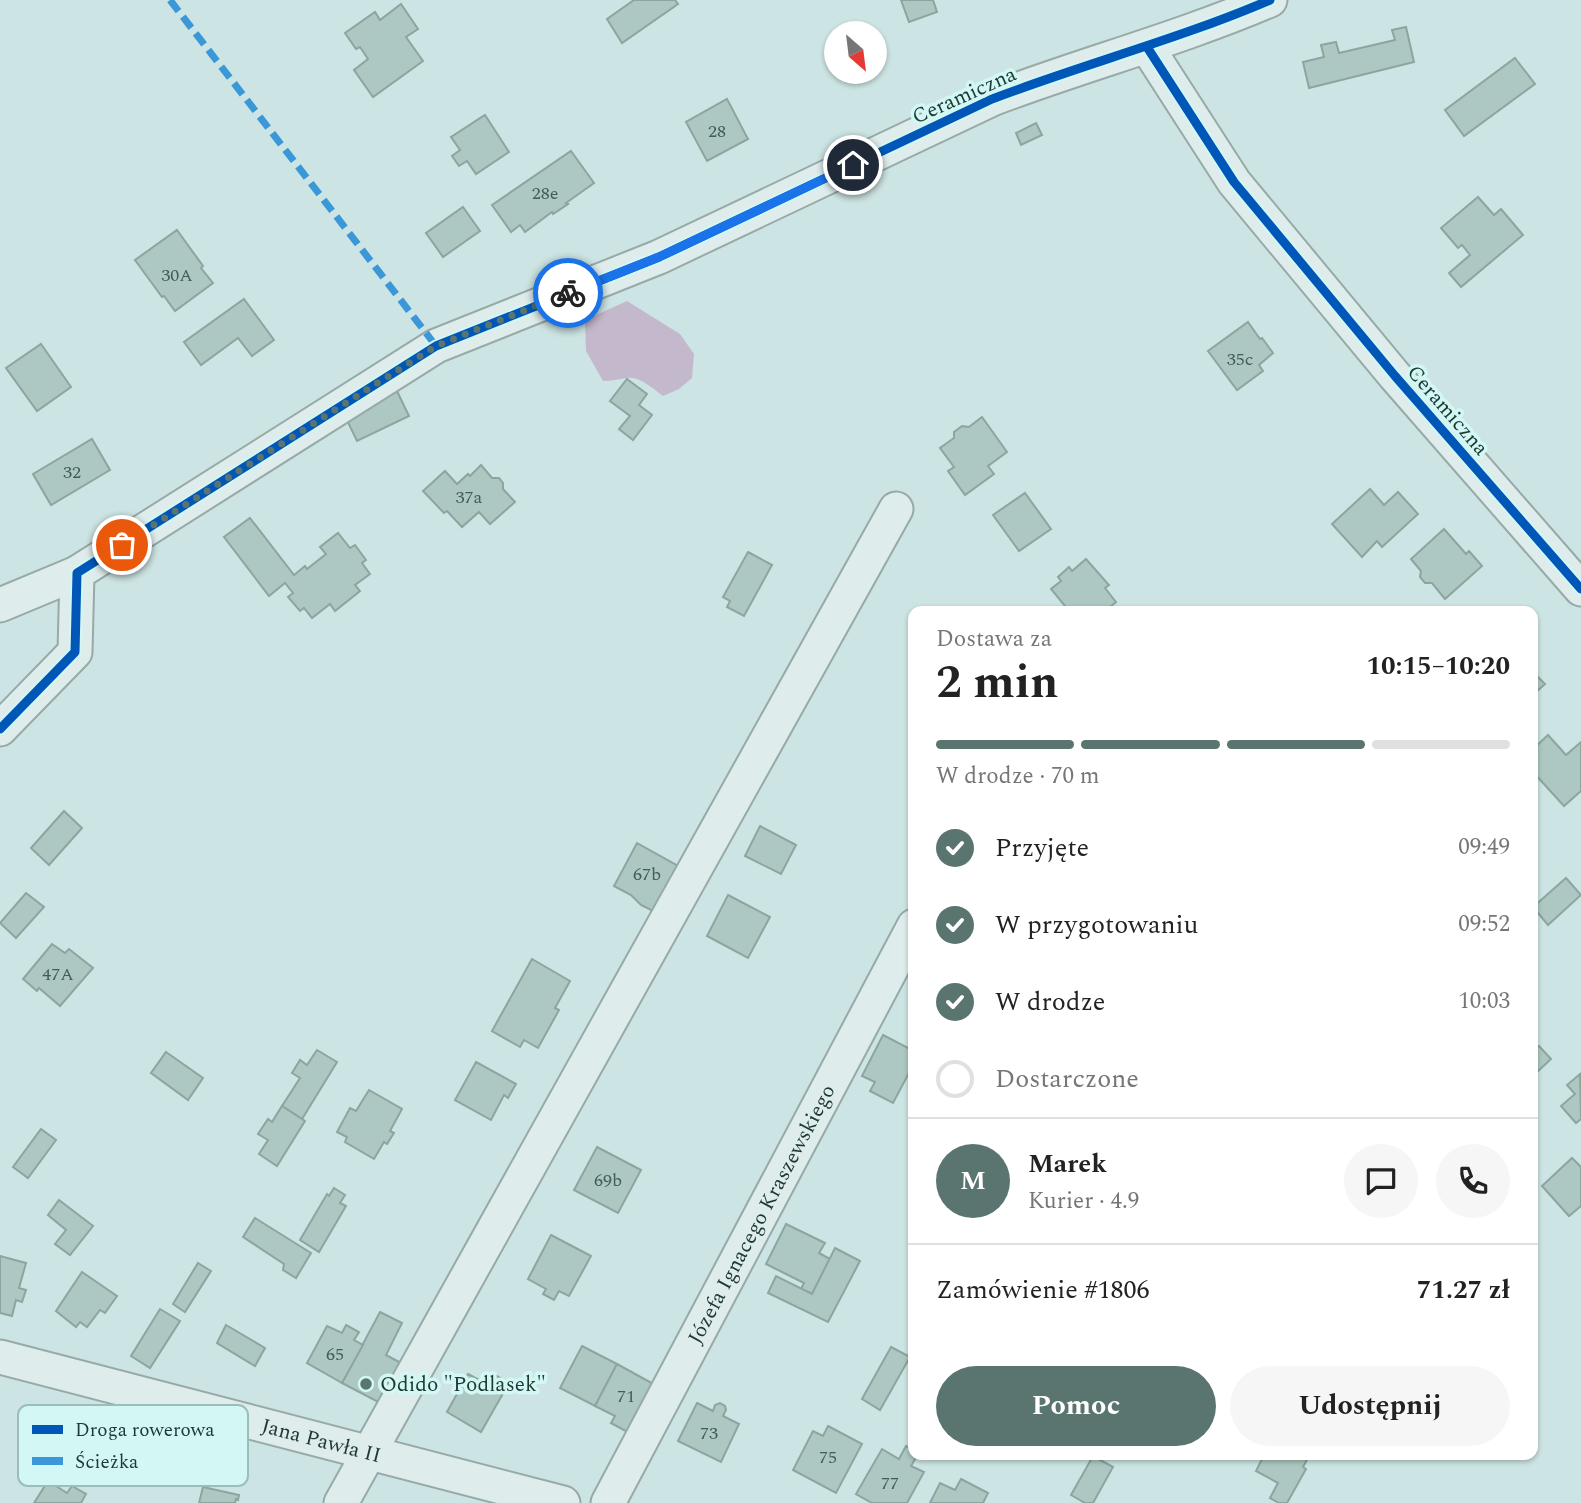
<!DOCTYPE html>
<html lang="pl">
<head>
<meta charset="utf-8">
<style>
	body { margin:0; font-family:Spectral,serif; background:#f6f6f6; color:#222; height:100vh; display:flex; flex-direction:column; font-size:26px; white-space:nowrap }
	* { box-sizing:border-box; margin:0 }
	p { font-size:23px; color:#767676 }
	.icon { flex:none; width:38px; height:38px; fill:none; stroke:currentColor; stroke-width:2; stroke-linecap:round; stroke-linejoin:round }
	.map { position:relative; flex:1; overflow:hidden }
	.panel { position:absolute; left:908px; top:606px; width:630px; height:854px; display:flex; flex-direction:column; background:#fff; border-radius:14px; box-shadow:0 2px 5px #0004 }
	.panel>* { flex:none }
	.needle { width:46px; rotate:152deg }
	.fabs { position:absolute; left:824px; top:21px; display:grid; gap:14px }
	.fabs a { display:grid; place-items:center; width:63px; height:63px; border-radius:50%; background:#fff; box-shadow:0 2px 5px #0004; font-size:35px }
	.pin { position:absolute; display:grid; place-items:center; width:60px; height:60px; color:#fff; margin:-30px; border:4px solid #fff; border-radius:50%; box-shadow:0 2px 7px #0007 }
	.courier { position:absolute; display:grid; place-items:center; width:70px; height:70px; margin:-35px; border:5px solid #1a73e8; border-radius:50%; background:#fff; color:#222; box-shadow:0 2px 9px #0007 }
	.overview em { font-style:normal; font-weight:700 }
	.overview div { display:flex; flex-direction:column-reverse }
	.overview { display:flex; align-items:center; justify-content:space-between; height:119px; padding:0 28px }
	h1 { font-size:46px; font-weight:700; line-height:52px }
	.bar { display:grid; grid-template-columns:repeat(4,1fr); gap:10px 7px; align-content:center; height:84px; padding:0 28px }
	.bar i { height:9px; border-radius:5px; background:#e0e0e0 }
	.bar .on { background:#5a756f }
	.bar p { grid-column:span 4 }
	.line { display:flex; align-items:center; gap:18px; padding:0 28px; border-top:2px solid #e0e0e0 }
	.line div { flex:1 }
	.round { display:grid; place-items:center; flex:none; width:74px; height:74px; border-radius:37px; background:#f6f6f6 }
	ol { padding:0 28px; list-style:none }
	li { display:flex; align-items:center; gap:21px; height:77px }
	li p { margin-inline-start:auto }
	li .icon { padding:7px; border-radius:50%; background:#5a756f; color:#fff; stroke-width:4 }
	li:last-child { color:#767676 }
	li i { width:38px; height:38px; border:4px solid #e0e0e0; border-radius:50% }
	.action { display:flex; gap:14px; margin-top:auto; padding:14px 28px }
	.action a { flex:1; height:80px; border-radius:42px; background:#5a756f; color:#fff; font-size:28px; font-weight:700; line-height:80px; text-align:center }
	.action a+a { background:#f6f6f6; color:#222 }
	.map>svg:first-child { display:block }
</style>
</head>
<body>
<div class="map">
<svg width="1581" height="1503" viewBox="0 0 1581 1503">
	<rect width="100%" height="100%" fill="#cce4e3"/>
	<path fill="#c4b8cc" d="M627,301L680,334L694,354L692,378L679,389L663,396C653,389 640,376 627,378C619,379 611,381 603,381L586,351L585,320Z"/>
	<g fill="#adc8c2" stroke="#8ca59f" stroke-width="2">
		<polygon points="634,0 675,0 678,4 622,43 607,19"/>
		<polygon points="901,0 933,0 937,12 909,22"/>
		<polygon points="401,4 418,29 406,37 423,61 373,97 354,70 368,59 360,47 356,49 345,33 375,12 380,20"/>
		<polygon points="1406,27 1414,62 1309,88 1303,62 1324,57 1321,45 1336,42 1339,53 1395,40 1392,30"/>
		<polygon points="1515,58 1535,84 1464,136 1445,110"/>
		<polygon points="727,99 748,139 707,161 686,122"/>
		<polygon points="485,115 509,152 476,174 467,161 459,166 452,156 460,150 451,137"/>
		<polygon points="1036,123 1042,135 1021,145 1016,133"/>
		<polygon points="571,151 594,183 566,203 568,204 553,214 552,212 525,232 520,225 511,232 492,205"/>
		<polygon points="1478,197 1494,215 1501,209 1523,235 1461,287 1449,273 1470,255 1462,245 1458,248 1441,228"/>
		<polygon points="463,207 480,231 443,257 426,233"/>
		<polygon points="177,230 203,266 201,268 213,283 175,311 164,296 162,297 135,260"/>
		<polygon points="244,299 274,340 252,356 238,338 201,365 184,342"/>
		<polygon points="1248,322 1260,339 1262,338 1273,353 1259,365 1263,371 1237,390 1208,351"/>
		<polygon points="41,344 71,387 37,411 6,368"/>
		<polygon points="627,379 647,394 639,405 652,415 633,440 619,429 630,416 610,401"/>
		<polygon points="396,389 409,416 357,441 344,414"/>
		<polygon points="982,417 1007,452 988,466 994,474 965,495 948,471 954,467 940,448 954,438 954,432 962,426 969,427"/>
		<polygon points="92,439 110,470 51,505 33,474"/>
		<polygon points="481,465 492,478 499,478 503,483 503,489 515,502 490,524 479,512 462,527 447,511 444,513 423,491 445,471 457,484 468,474 470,476"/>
		<polygon points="1370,489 1384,505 1398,492 1418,514 1382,547 1377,541 1362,557 1332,524"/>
		<polygon points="1025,493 1051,529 1019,551 993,515"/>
		<polygon points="250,518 294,575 305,566 307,569 326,554 320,547 338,533 350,548 355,545 366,560 362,563 370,574 355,585 360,591 335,611 330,604 312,618 304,608 300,611 288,597 293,593 285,583 269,596 224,537"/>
		<polygon points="1444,529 1466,554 1469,551 1482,566 1445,599 1432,583 1425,583 1420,577 1421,571 1411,559"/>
		<polygon points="748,552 772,565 744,616 727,607 730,601 723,597"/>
		<polygon points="1086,559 1109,585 1105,588 1116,602 1105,611 1069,611 1051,589 1061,581 1058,577 1069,567 1072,571"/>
		<polygon points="1533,672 1545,684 1533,695"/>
		<polygon points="1548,735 1566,755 1581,742 1581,791 1564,806 1533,772 1533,749"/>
		<polygon points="64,811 82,828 49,865 31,848"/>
		<polygon points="760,826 796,845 781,874 745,856"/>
		<polygon points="637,843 678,866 653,911 641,905 631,895 614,886"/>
		<polygon points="1566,878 1581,895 1548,925 1533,907"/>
		<polygon points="26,893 44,907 16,938 0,923"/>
		<polygon points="728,895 770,917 748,958 707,936"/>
		<polygon points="52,944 65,953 69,949 93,968 60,1006 39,988 37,991 23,979"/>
		<polygon points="532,959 570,981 555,1008 559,1010 538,1048 524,1040 520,1047 492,1031"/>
		<polygon points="883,1035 914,1051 914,1073 910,1071 893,1103 870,1091 875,1082 862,1076"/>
		<polygon points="1539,1046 1551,1059 1533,1076 1533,1051"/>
		<polygon points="317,1050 337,1062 302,1119 282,1106 300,1078 292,1073 300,1060 307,1065"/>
		<polygon points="166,1052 203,1078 188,1100 151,1073"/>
		<polygon points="476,1062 516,1084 508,1098 504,1095 491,1120 455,1100"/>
		<polygon points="1580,1074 1581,1119 1576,1123 1561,1106 1575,1094 1567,1085"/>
		<polygon points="369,1090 402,1109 390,1131 394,1133 387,1144 384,1142 374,1159 345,1142 347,1137 337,1132 350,1108 356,1111"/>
		<polygon points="282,1106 305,1121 277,1166 259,1154 268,1140 258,1134 268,1119 272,1122"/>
		<polygon points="41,1129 56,1140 28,1178 13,1167"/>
		<polygon points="597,1147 641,1170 618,1213 574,1190"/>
		<polygon points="1572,1158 1581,1167 1581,1206 1569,1216 1542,1186"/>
		<polygon points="334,1188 345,1195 340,1203 346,1206 319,1252 300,1240 327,1194 329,1196"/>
		<polygon points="59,1200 93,1226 70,1255 55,1244 66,1230 48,1215"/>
		<polygon points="255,1218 311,1253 296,1278 283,1270 284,1264 243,1237"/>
		<polygon points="786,1224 825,1243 819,1253 830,1259 812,1294 801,1289 804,1283 766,1264"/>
		<polygon points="551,1235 591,1256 569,1296 559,1291 554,1300 543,1294 546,1289 528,1279"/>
		<polygon points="835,1248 860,1261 828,1322 768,1293 776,1276 812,1294"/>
		<polygon points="0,1256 26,1263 19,1288 26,1290 22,1302 16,1300 12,1316 0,1313"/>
		<polygon points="198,1263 211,1271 185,1312 173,1304"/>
		<polygon points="82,1272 117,1296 105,1313 100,1310 87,1327 80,1322 76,1327 56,1311"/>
		<polygon points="160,1309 180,1321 150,1368 131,1356"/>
		<polygon points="380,1312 402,1323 386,1355 401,1363 380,1403 342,1383"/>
		<polygon points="226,1325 265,1348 255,1366 217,1343"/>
		<polygon points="346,1325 359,1332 354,1340 363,1345 342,1383 307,1363 327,1326 342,1333"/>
		<polygon points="582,1346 617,1364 595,1406 560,1388"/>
		<polygon points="891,1347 910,1357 880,1410 862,1399"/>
		<polygon points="617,1364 657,1386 631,1434 611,1423 615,1416 595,1406"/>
		<polygon points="468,1374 490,1386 495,1375 509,1383 481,1432 447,1412"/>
		<polygon points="697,1403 713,1411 715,1405 720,1403 725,1406 726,1410 723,1416 739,1424 721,1462 678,1441"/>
		<polygon points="828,1426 862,1444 836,1493 793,1470 813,1431 823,1436"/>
		<polygon points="906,1446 914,1450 914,1454 918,1454 911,1466 924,1472 907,1503 872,1503 856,1494 882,1449 899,1459"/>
		<polygon points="1269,1454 1314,1454 1313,1456 1310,1454 1303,1467 1306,1469 1287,1503 1279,1503 1270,1498 1278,1483 1256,1471 1264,1455 1267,1457"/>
		<polygon points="1093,1456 1113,1467 1093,1503 1085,1503 1071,1495"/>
		<polygon points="961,1479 988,1493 983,1503 930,1503 940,1483 955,1490"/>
		<polygon points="48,1481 67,1493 72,1486 86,1494 81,1503 34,1503"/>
		<polygon points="203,1487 239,1495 238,1500 236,1499 235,1503 199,1503"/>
	</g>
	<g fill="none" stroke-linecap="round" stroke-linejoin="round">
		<g stroke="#96aaa7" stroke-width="37">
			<g id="minor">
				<polyline points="1147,47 1234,182 1395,376 1581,589"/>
				<polyline points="0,605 77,573"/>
				<path d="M0,729L75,652L77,573L436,346L659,257L992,99C1084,64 1179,39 1270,0"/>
				<path id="s1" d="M0,1357L563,1503"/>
				<polyline points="341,1503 896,509"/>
				<path id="s2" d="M608,1503L914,926"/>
			</g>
		</g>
		<use href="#minor" stroke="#dfecec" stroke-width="33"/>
		<polyline stroke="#3a98d8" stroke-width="7" stroke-dasharray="14 7" stroke-linecap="butt" points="170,0 436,346"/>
		<g stroke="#d2f7f4" stroke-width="13">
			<g id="cycleway">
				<polyline points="1147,47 1234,182 1395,376 1581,589"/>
				<path d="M0,729L75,652L77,573L436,346L659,257L992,99C1084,64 1179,39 1270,0"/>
			</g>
		</g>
		<use href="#cycleway" stroke="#0057b8" stroke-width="9"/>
	</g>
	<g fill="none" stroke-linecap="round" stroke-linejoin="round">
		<polyline stroke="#5a756f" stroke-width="7" stroke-dasharray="0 12.6" points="122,545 436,346 568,293"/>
		<polyline stroke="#1a73e8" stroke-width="9" points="568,293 659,257 853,165"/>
	</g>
	<circle fill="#5a756f" stroke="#d2f7f4" stroke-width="2.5" cx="366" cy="1384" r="7"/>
	<g text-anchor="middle" stroke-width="7" stroke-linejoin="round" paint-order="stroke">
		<g font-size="18" fill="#415d55">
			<text x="717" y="137">28</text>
			<text x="545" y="199">28e</text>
			<text x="177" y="281">30A</text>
			<text x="1240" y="365">35c</text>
			<text x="72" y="478">32</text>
			<text x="469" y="503">37a</text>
			<text x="647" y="880">67b</text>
			<text x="58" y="980">47A</text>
			<text x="608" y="1186">69b</text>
			<text x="335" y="1360">65</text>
			<text x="626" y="1402">71</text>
			<text x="709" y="1439">73</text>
			<text x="828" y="1463">75</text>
			<text x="890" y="1489">77</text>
		</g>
		<g font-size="21" fill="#1d3931" stroke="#d2f7f4">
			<text transform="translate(964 95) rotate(-24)" y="7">Ceramiczna</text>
			<text transform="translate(1448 410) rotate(49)" y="7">Ceramiczna</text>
			<text dy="7" stroke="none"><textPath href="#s2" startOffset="327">Józefa Ignacego Kraszewskiego</textPath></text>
			<text dy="7" stroke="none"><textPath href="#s1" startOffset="332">Jana Pawła II</textPath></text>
		</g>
		<g font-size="21" fill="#1d3931" stroke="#d2f7f4" text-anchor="start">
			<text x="380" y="1391">Odido "Podlasek"</text>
		</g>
	</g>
	<rect x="18" y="1405" width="230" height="81" rx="10" fill="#d2f7f4" stroke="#9cbeba" stroke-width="2"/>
	<rect x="32" y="1425" width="31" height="9" fill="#0057b8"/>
	<rect x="32" y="1457" width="31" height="8" fill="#3a98d8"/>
	<g font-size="19" fill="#1d3931">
		<text x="75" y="1436">Droga rowerowa</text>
		<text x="75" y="1468">Ścieżka</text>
	</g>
</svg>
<div class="fabs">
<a><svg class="needle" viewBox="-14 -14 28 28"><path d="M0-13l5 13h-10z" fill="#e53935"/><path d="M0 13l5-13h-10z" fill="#767676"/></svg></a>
</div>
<div class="pin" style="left:122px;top:545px;background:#ea580c"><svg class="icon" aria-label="bag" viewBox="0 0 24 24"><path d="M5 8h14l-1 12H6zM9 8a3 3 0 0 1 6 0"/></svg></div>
<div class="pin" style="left:853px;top:165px;background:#1f2937"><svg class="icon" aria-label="home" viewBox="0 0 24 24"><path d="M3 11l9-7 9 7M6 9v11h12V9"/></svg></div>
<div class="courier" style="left:568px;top:293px"><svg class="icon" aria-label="bike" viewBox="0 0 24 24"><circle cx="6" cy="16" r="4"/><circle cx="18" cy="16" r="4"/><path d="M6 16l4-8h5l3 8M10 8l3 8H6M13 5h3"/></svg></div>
<section class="panel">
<div class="overview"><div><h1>2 min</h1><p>Dostawa za</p></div><em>10:15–10:20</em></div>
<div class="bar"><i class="on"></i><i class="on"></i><i class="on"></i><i></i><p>W drodze · 70 m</p></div>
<ol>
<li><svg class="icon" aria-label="check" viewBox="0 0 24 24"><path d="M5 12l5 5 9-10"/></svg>Przyjęte<p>09:49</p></li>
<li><svg class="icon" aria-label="check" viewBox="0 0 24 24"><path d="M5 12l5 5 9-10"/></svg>W przygotowaniu<p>09:52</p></li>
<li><svg class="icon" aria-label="check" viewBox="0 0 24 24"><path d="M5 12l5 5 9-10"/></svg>W drodze<p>10:03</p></li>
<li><i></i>Dostarczone</li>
</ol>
<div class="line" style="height:126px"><b class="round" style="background:#5a756f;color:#fff">M</b><div><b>Marek</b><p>Kurier · 4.9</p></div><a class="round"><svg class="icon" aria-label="chat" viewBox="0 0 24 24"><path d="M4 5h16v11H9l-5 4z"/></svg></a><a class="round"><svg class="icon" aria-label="phone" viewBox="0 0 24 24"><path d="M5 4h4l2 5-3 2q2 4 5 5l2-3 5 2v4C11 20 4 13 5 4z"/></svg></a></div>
<div class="line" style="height:91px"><div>Zamówienie #1806</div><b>71.27 zł</b></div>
<div class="action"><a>Pomoc</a><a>Udostępnij</a></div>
</section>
</div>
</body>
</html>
